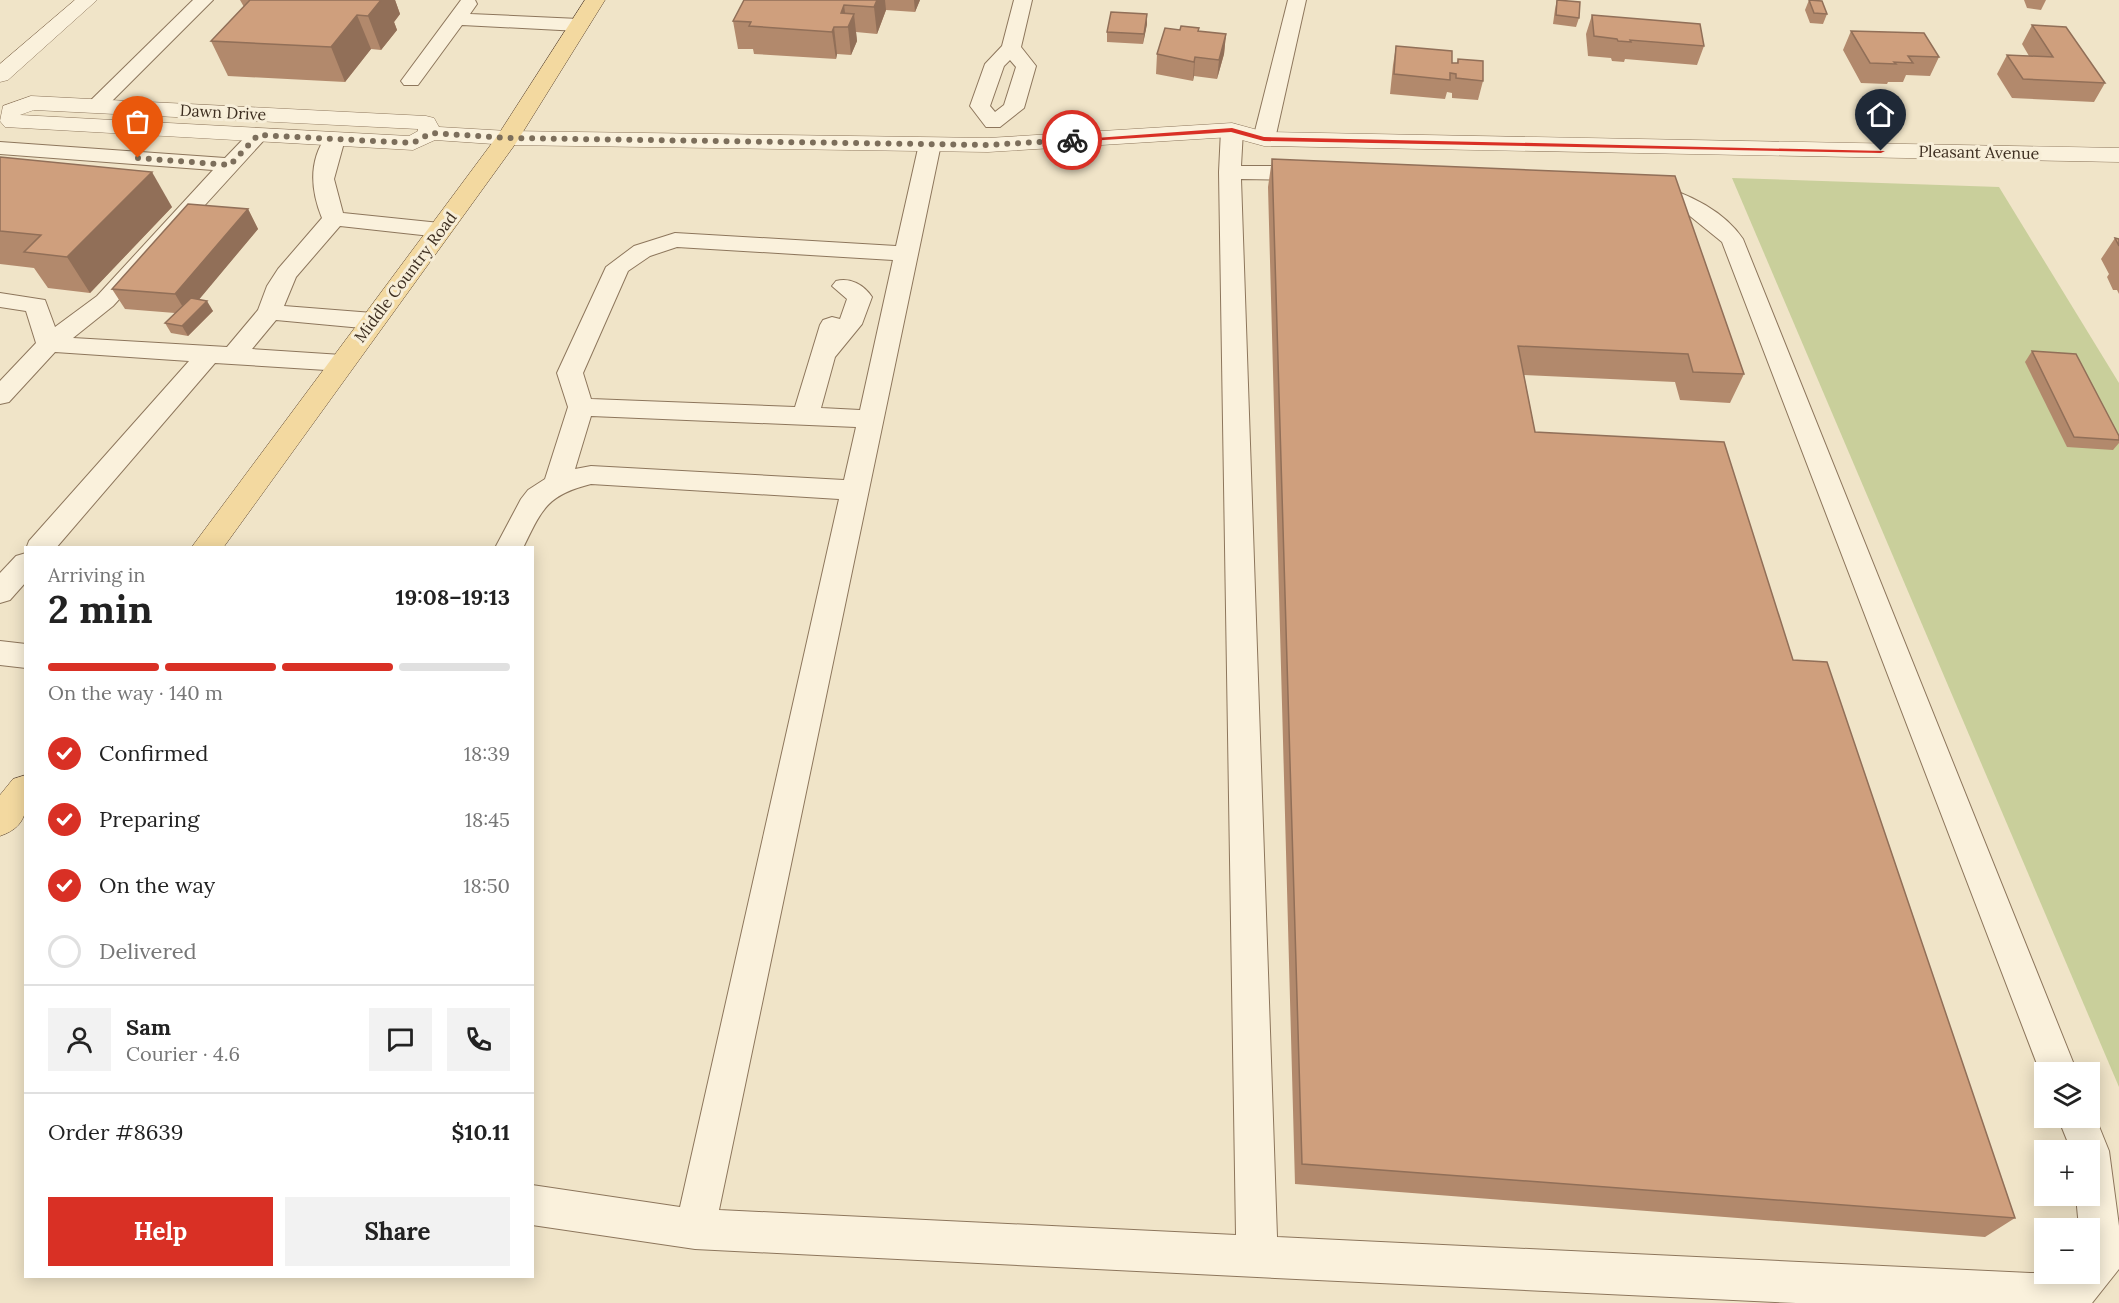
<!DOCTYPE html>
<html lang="en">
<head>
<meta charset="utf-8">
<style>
	body { margin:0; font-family:Lora,serif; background:#f2f2f2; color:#222; height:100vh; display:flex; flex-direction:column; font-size:22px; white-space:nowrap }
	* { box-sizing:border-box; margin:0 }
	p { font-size:20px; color:#767676 }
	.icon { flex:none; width:33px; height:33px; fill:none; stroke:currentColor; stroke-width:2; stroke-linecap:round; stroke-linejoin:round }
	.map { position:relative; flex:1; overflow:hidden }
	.drawer { position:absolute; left:24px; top:546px; width:510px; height:732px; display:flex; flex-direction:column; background:#fff; border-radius:0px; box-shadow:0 3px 15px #0003 }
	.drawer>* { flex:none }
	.tools { position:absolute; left:2034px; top:1062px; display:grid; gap:12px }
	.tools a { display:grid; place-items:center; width:66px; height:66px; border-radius:0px; background:#fff; box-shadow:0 3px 15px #0003; font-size:30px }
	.pin { position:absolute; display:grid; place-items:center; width:51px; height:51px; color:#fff; margin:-62px -26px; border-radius:50% 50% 50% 0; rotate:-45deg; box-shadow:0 0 6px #0007 }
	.pin .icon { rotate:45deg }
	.courier { position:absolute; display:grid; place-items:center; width:60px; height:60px; margin:-30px; border:4px solid #d93025; border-radius:50%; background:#fff; color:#222; box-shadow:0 2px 8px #0007 }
	.summary em { font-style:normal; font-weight:700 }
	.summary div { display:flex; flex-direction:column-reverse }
	.summary { display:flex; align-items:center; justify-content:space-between; height:102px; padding:0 24px }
	h1 { font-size:39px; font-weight:700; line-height:45px }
	.bar { display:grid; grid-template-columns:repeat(4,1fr); gap:9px 6px; align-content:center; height:72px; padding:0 24px }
	.bar i { height:8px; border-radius:4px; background:#e0e0e0 }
	.bar .selected { background:#d93025 }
	.bar p { grid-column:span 4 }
	.line { display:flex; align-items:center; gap:15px; padding:0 24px; border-top:2px solid #e0e0e0 }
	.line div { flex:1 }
	.round { display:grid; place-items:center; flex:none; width:63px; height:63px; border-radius:0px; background:#f2f2f2 }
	ol { padding:0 24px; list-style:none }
	li { display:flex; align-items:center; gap:18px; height:66px }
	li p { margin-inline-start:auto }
	li .icon { padding:6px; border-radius:50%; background:#d93025; color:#fff; stroke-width:4 }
	li:last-child { color:#767676 }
	li i { width:33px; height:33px; border:3px solid #e0e0e0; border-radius:50% }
	.button { display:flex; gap:12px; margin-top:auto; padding:12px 24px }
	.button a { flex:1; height:69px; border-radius:0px; background:#d93025; color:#fff; font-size:24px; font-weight:700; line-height:69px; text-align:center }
	.button a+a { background:#f2f2f2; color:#222 }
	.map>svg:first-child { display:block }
</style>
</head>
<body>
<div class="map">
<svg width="2119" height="1303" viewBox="0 0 2119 1303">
	<rect width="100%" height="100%" fill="#f0e4c8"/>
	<polygon fill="#c9cf9b" points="1732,178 1999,187 2119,383 2119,1087"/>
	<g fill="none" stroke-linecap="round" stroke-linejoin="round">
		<g stroke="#8d765c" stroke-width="2">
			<g id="service">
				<polygon points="193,0 213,0 103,110 89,110 86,106 89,102"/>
				<polygon points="461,0 475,0 477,4 470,14 579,19 589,25 579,31 462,25 418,85 404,85 401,81"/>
				<path d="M1014,0H1032L1021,47L1036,66L1024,108L1000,127H986L970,106L985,64L1002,46ZM1010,60L1016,67L1004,105L995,112L990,106L1004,66Z"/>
				<polygon points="1288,0 1306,0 1275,139 1271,143 1257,143 1253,139"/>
				<path d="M1232,124L1239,126L1243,130L1241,166H1312L1320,168L1323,173L1320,178L1312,180L1241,179L1277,1237L2030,1273L2090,1274V1228H2079L2076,1196H2090V1150H2071L2058,1118H2090V1104L2109,1151L2119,1226V1269L2092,1303H1796L1257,1277L695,1249L532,1225V1185L680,1207L839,499L591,484C547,495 542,509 523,548H495L521,499L528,490L545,479L568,407L557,373L606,267L634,246L675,233L896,246L919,144L922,139H938L941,144L719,1210L1236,1235L1219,172L1221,130L1225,126ZM677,247L893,260L860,410L821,408L835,357L862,324L872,297C864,285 850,277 836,281L832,286L847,299L840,319L832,317L823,320L820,325L795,407L591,399L583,373L628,271L650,256ZM591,416L856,427L844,480L591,466L575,469Z"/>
				<path d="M258,129L265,131L269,135L265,139L113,306L73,338L227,347L258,310L267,286L278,269L322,218C311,191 308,161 327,135H341L345,139L334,179L343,213L440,223L448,225L451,230L448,235L440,237L340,226L296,277L284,306L373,313L382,316L385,321L382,326L373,329L276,320L252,349L342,355L351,357L355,363L351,369L342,371L215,363L56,548L26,549L29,541L189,361L55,352L9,402L0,404V381L36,343L26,311L0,307V293L45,300L55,327L97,296L213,170L0,154V142L225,158L251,131Z"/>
				<path d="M1647,182C1682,191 1722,208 1743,239L2077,1072H2044V1082L2040,1072L1722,242L1685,212L1639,194L1636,189L1639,184Z"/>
				<polygon points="26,553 26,582 10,600 0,603 0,573 16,556"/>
				<polygon points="0,641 26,644 26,668 0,665"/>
			</g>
		</g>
		<g stroke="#8d765c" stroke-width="1">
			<g id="minor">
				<polygon points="75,0 97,0 8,80 0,82 0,64"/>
				<path d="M31,96L426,116L434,118L439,127L508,131L988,138L1232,123L1265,132L2119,148V162L1264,146L1231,137L988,152L508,145L435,140L413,150L5,127L0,121L3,106ZM34,110L418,129V131L409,136L20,115Z"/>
			</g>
		</g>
		<g stroke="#5b4430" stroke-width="1">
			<g id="primary">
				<polygon points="585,0 605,0 516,143 223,548 191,548 498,135"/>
				<path d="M26,775C26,804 32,825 0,836V795L13,779Z"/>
			</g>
		</g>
		<use href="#service" fill="#faf1dc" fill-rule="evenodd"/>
		<use href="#minor" fill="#faf1dc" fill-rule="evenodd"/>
		<use href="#primary" fill="#f3d9a0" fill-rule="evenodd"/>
	</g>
	<g fill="#b2896c">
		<polygon points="240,0 395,0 400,14 394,22 397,30 381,50 371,49 345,82 228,76 211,41 244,7"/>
		<polygon points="744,0 920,0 915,12 886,10 877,34 856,32 857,41 851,55 837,54 836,59 754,54 753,49 738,49 733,21"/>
		<polygon points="1557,0 1579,18 1576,27 1553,24 1555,9"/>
		<polygon points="1809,0 1827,14 1823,24 1810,23 1805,10"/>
		<polygon points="2024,0 2046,0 2041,10 2027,8"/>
		<polygon points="1592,15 1704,46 1697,65 1625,59 1624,62 1612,61 1611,58 1588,56 1586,34"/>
		<polygon points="1147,24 1143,44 1107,42 1107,32"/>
		<polygon points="2032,25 2105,83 2094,102 2012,98 1997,74 2007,55 2029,56 2022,44"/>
		<polygon points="1851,31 1939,57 1930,76 1906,75 1903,82 1888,82 1887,84 1861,83 1843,50"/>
		<polygon points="1198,32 1226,34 1224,54 1217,79 1194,76 1193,81 1156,74 1157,54"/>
		<polygon points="1396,46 1452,63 1457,63 1458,59 1483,81 1478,100 1452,98 1452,93 1447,92 1445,99 1390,94 1393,65"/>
		<polygon points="0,157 172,207 90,293 48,288 34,268 0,264"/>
		<polygon points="1272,159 1744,374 1730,403 1680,400 1675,382 1524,375 1535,432 1793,660 2015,1218 1985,1237 1295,1184 1268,187"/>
		<polygon points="248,209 258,229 199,299 213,311 188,336 171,333 165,323 175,313 125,309 112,289"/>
		<polygon points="2115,238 2119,239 2119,294 2117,290 2113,290 2107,277 2109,274 2101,259"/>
		<polygon points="2032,351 2119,436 2119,443 2113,450 2067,447 2025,362"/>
	</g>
	<g fill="#916f58">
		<polygon points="376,0 395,0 400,14 394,22 397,30 381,50 368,16"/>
		<polygon points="877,0 885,0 886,10 877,34 874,7"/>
		<polygon points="914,0 920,0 915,12"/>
		<polygon points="844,5 847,27 841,13"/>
		<polygon points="854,14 857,41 851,55 848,27"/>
		<polygon points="1147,14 1147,24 1143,44 1144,34"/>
		<polygon points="357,15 371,49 345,82 331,47"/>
		<polygon points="834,27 837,54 836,59 832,32"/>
		<polygon points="1226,34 1224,54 1217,79 1219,60"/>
		<polygon points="1195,57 1194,76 1193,81 1194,62"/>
		<polygon points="152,172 172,207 90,293 67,257"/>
		<polygon points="248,209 258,229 187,314 175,294"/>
		<polygon points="207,301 213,311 188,336 182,326"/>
	</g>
	<g fill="#cf9f7d" stroke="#916f58" stroke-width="1.5">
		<polygon points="250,0 381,0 368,16 357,15 331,47 211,41"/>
		<polygon points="744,0 877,0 874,7 844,5 841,13 854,14 848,27 834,27 832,32 749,26 751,22 733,21"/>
		<polygon points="1557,0 1580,2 1579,18 1556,15"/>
		<polygon points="1809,0 1822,1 1827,14 1814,13"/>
		<polygon points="1111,12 1147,14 1144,34 1107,32"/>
		<polygon points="1592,15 1700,24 1704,46 1630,40 1631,42 1618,41 1617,39 1594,36"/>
		<polygon points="2032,25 2066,27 2105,83 2023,79 2007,55 2053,57"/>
		<polygon points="1181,26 1199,28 1198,31 1226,34 1219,60 1195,57 1194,62 1157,54 1165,28 1180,30"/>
		<polygon points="1851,31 1924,33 1939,57 1908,56 1913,63 1894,62 1896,64 1870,63"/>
		<polygon points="1396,46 1452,51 1452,63 1458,63 1458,59 1483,61 1483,81 1456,78 1456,74 1450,73 1450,80 1394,74"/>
		<polygon points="0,157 152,172 67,257 24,252 41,235 0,231"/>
		<polygon points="1272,159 1675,176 1744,374 1693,372 1688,354 1518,346 1535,432 1724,442 1793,660 1827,662 2015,1218 1302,1164"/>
		<polygon points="188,204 248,209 175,294 112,289"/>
		<polygon points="2115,238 2119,239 2119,246"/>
		<polygon points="191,298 207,301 182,326 165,323"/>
		<polygon points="2032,351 2076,354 2119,436 2119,440 2074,437"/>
	</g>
	<polygon fill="#d93025" points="1232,128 1264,137 1885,151 1881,153 1264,141 1231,132 1072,142 1068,140"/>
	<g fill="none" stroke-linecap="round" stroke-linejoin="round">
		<polyline stroke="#7c6e5b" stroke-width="6" stroke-dasharray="0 10.8" points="138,158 230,165 258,135 413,143 431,133 508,138 988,145 1072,140"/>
	</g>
	<g text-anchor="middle" stroke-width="6" stroke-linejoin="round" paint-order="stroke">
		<g font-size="16" fill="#3d2e20" stroke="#f7eed8">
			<text transform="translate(223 112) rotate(3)" y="6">Dawn Drive</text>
			<text transform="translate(1979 152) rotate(1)" y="6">Pleasant Avenue</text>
			<text transform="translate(405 277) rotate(-53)" y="6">Middle Country Road</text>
		</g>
	</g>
</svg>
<div class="tools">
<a><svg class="icon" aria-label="layers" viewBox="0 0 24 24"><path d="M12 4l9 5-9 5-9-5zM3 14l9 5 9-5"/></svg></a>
<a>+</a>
<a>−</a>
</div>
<div class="pin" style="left:138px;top:158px;background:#ea580c"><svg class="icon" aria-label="bag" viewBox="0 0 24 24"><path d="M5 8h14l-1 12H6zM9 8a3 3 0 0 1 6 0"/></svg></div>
<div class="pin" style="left:1881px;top:151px;background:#1f2937"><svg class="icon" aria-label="home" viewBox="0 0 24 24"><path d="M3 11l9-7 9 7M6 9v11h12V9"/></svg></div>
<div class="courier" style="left:1072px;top:140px"><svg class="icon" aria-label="bike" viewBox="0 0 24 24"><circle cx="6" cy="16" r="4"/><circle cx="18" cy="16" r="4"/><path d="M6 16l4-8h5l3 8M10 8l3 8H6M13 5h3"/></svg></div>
<section class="drawer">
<div class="summary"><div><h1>2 min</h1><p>Arriving in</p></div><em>19:08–19:13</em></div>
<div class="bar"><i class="selected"></i><i class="selected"></i><i class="selected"></i><i></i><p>On the way · 140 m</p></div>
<ol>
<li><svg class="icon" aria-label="check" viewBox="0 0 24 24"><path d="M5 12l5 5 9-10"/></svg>Confirmed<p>18:39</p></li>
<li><svg class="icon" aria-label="check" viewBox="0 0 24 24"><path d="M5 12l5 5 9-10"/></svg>Preparing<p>18:45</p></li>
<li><svg class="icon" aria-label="check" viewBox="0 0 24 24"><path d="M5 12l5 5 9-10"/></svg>On the way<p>18:50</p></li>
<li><i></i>Delivered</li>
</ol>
<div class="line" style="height:108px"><a class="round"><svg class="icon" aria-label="person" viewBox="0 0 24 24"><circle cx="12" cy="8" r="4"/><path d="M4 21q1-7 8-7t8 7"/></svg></a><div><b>Sam</b><p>Courier · 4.6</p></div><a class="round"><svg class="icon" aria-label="chat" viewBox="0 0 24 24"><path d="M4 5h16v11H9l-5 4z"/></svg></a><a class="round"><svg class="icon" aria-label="phone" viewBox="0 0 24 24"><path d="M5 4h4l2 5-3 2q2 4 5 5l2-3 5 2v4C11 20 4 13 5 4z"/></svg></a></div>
<div class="line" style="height:78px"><div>Order #8639</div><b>$10.11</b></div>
<div class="button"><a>Help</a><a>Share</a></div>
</section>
</div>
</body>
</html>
